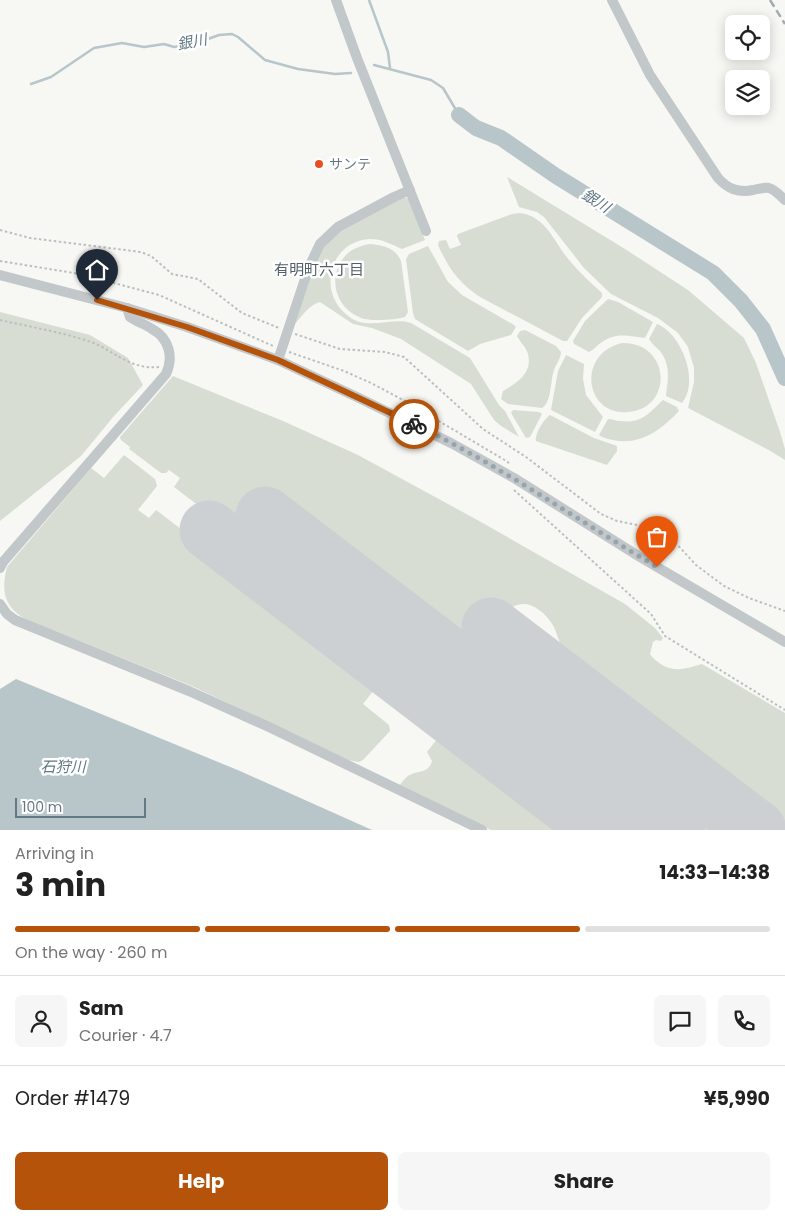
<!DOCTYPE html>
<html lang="en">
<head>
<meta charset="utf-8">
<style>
	body { margin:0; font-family:Poppins,"Noto Sans JP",sans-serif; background:#f6f6f6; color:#222; height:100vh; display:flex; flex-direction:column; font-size:19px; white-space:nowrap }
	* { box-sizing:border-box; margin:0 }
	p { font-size:16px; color:#767676 }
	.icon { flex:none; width:28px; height:28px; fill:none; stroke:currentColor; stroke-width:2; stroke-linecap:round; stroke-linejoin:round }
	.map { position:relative; height:830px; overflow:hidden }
	.side { display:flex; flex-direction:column; background:#fff; flex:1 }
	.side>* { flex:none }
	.buttons { position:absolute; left:725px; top:15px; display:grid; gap:10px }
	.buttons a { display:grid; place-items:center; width:45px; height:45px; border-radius:8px; background:#fff; box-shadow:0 2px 12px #0003; font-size:25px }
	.scale { position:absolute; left:15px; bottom:12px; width:131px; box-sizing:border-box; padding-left:5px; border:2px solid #657886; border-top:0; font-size:14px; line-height:18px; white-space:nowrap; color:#657886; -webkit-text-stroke:4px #fff; paint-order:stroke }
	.pin { position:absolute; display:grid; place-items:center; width:42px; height:42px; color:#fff; margin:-51px -21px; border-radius:50% 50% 50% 0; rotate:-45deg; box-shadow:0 0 5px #0007 }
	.pin .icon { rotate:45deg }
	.courier { position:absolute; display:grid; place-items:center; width:50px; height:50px; margin:-25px; border:4px solid #b45309; border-radius:50%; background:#fff; color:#222; box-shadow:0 1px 6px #0007 }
	.headline em { font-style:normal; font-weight:700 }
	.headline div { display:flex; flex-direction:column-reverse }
	.headline { display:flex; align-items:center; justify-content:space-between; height:85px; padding:0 15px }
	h1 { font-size:32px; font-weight:700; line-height:38px }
	.bar { display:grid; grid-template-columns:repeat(4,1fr); gap:8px 5px; align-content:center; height:60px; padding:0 15px }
	.bar i { height:6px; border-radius:4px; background:#e0e0e0 }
	.bar .current { background:#b45309 }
	.bar p { grid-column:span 4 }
	.line { display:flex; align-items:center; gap:12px; padding:0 15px; border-top:1px solid #e0e0e0 }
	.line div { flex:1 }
	.round { display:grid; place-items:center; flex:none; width:52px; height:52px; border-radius:8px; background:#f6f6f6 }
	.cta { display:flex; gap:10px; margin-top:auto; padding:10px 15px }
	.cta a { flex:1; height:58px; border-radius:8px; background:#b45309; color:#fff; font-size:20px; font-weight:700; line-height:58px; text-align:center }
	.cta a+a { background:#f6f6f6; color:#222 }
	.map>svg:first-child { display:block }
</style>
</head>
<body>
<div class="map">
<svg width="785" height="830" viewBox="0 0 785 830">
	<rect width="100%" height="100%" fill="#f7f7f4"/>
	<g fill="#d7ddd3">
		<polygon points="507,177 625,249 688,290 744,338 756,363 780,432 785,449 785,460 767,449 688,408 694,382 694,368 688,347 678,333 658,318 611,294 584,268 544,217 537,212 519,207"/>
		<path d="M402,198H407L411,202L425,240L402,249C391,244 382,239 370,239C328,241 316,296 351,318C369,330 392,317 411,323L470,358L499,405L505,411L519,437L501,426L494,420L471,384L401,339L372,328L353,324L320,302C310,304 302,316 295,324L318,256C335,226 372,213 402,198Z"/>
		<path d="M520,213C546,216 554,242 569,260C579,272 590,282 602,293V297L582,318L567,341H563L480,297C458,282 449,269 438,245L439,241L446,240L450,249L461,245L457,236L458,234L512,214Z"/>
		<path d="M369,244C382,245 395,247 401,261L408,312L405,317C395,320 368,322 359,317C333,306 327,273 348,253C354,248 361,246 369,244Z"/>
		<polygon points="428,246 448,282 462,295 514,325 516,327 511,335 480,344 468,351 415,319 413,313 406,259 409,254"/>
		<path d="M608,299L618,302L653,322L645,338C630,336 616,332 602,342C597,345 594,350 589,352L574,344L573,341L585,321Z"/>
		<polygon points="0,312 90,335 128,358 143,385 114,416 81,456 0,521"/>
		<path d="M657,324C682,334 700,382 682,403L666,396C668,380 671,365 660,351C656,347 652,344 649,339Z"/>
		<path d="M525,330L556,346L561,352C561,358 556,364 554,370C550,381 552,402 542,408L508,404L501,399L503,391C517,383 533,373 528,354C526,347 520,342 517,336L520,331Z"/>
		<path d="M622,343C671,342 674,409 628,412C585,416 576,354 622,343Z"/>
		<polygon points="566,355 584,364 583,379 586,395 603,417 595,432 551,410 558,371"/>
		<path d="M173,376L283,421L358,455L481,522L625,604L655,628L663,638L661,641L656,640L653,642L650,654C653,659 657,661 662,665C676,673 688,668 702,664L785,713V830L573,668C560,653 561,643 554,627C550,620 545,614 539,610C516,592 496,619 485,637L739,830H624L503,738L485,717L402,654L399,658L174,487L180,478L169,470L166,473H161L129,449L130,447L121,440L120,437Z"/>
		<path d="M663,400L677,407L679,411C661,430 640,446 613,440C608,439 603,438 599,435L608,419C612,419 616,421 620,421C642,424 649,413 663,400Z"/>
		<polygon points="513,410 539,412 542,414 530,437 526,438 511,413"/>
		<path d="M550,415L594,438L617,446V451L607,465L536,441C535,433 544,419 550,415Z"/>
		<path d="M124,455L155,479L157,486L138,510L149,518L156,510L381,681L363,704L389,725L390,731L363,760L359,762L348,760L192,686L30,621C6,610 0,594 7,567L91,468L104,478Z"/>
		<polygon points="206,516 397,661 383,679 193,533 191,519"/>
		<polygon points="457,713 477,729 501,740 618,830 581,830 487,759 470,739 449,723"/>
		<path d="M441,734L462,750L486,761L575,830H491L399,786C402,782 407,775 412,774C422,770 428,773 432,761L427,752Z"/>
	</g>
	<polygon fill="#b8c6c9" points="16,679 240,771 372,830 0,830 0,689"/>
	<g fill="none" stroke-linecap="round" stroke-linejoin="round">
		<g stroke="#b8c6c9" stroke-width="2.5">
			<polyline points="369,0 388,52 390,68"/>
			<polyline points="374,65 431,80 443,88 459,115"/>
			<polyline points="31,84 51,77 94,48 122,43 144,47 164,44 174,47 197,43 219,35 232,34 238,37 265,60 298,69 335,74 351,73"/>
		</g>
		<polyline stroke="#b8c6c9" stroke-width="16" points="459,115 476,128 501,138 556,176 713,273 741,301 763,329 785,378"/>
		<g stroke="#cdd0d2" stroke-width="59">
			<polyline points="265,516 676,830"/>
			<polyline points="209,530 601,830"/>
			<polyline points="491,627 757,830"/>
		</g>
		<g stroke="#bcbfc2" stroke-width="2" stroke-dasharray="2.5 2.5" stroke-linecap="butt">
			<polyline points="0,230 30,238 141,252 151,256 172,274 198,279 242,313 279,328"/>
			<polyline points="0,261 80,274 159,295 273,346"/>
			<path d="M0,320C30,327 62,332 91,342C115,351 130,370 159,367"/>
			<polyline points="295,334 340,349 385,352 404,357 483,429 526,457 601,514 617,521 647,527 664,534 672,539 696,565 724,586 749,598 785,611"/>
			<polyline points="289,352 344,371 371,383 405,401 508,462 509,466"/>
			<polyline points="514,490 651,614 665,636 785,710"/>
		</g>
		<g stroke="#c2c7ca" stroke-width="10">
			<polyline points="336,0 357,58 426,231"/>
			<path d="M612,0L650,75L718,178C728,189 738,193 753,190C758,189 764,187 769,188C776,190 780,196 785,200"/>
			<polyline points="0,275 127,308 187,327 278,360 359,398 451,443 514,478 640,557 785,642"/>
			<polyline points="278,360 309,267 320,244 338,227 394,197 410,190"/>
			<path d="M0,568L3,562L166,374C174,357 169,338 152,329C145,324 137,322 130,317L127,308"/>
			<polyline points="0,604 7,614 15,620 189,691 269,727 482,830"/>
		</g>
		<polyline stroke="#a3aab0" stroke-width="2.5" stroke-dasharray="8 4" stroke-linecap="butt" points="770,0 785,24"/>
	</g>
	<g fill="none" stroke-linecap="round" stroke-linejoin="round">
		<path stroke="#98a4ac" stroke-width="5" stroke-dasharray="0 9" d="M414,424C499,465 576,519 657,567"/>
		<polyline stroke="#b45309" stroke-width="6" points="97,300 187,327 278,360 414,424"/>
	</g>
	<circle fill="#e94d23" stroke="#fff" stroke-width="2" cx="319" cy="164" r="5"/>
	<g text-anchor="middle" stroke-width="5" stroke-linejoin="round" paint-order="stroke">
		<g font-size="14" fill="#657886" stroke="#fff" text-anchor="start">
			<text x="329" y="169">サンテ</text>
		</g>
		<g font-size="15" font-style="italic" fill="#617a83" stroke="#fff">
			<text transform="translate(192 42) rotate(-11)" y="5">銀川</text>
			<text transform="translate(596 201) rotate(32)" y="5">銀川</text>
			<text x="63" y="772">石狩川</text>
		</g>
		<g font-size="15" fill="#54616b" stroke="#fff">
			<text x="319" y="275">有明町六丁目</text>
		</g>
	</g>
</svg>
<div class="buttons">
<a><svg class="icon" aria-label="locate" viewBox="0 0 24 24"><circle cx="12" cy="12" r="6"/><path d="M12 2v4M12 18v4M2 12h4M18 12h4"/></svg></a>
<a><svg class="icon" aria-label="layers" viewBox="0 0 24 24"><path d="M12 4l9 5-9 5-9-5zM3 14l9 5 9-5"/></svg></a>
</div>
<div class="scale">100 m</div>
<div class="pin" style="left:657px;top:567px;background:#ea580c"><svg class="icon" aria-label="bag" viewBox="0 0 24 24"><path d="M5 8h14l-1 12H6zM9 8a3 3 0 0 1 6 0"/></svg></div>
<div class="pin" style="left:97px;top:300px;background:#1f2937"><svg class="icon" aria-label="home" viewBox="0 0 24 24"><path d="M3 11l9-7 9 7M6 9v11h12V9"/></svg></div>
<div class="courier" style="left:414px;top:424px"><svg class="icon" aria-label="bike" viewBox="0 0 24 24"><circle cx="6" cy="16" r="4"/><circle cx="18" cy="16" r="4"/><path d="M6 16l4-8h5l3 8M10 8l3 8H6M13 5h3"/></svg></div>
</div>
<section class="side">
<div class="headline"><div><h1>3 min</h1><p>Arriving in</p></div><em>14:33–14:38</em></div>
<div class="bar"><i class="current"></i><i class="current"></i><i class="current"></i><i></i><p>On the way · 260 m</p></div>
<div class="line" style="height:90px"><a class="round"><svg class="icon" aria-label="person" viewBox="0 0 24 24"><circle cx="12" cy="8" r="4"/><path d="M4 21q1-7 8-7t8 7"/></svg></a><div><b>Sam</b><p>Courier · 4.7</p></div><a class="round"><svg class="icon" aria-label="chat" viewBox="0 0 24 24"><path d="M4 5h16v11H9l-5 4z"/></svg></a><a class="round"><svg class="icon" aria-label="phone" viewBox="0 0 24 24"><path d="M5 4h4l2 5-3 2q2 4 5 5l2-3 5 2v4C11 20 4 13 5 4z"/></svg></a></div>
<div class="line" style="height:65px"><div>Order #1479</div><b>¥5,990</b></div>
<div class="cta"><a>Help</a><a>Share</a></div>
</section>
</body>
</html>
